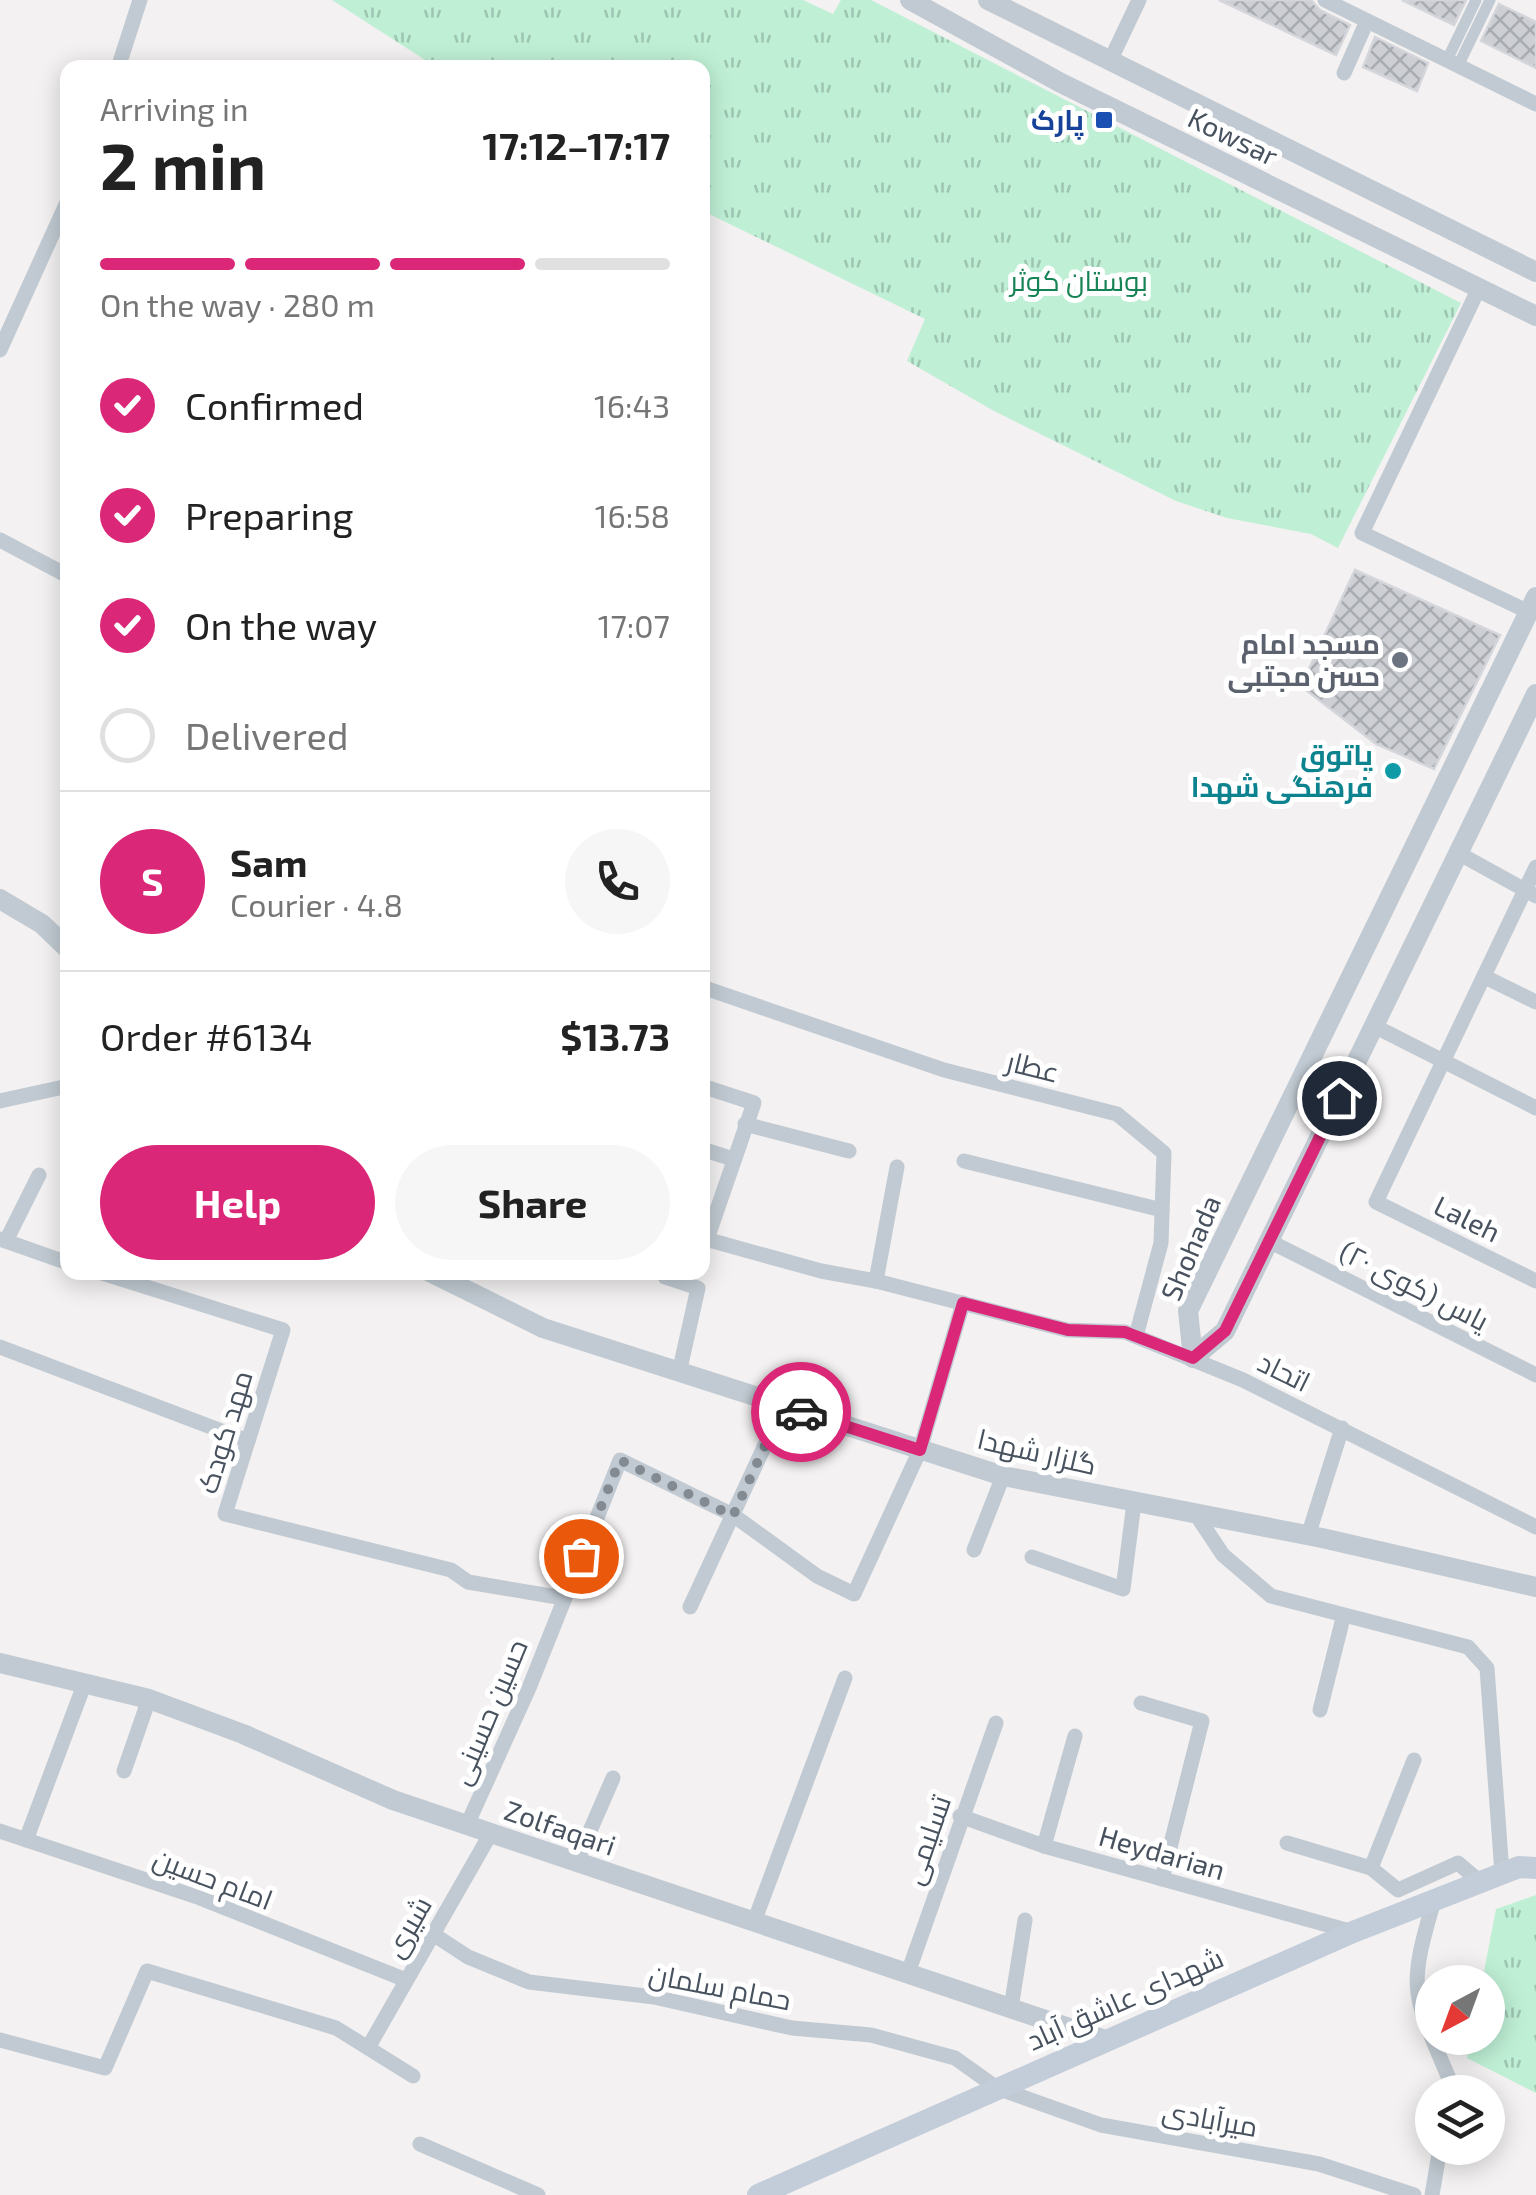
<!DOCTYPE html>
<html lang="en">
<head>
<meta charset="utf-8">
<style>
	body { margin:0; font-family:"Exo 2",Cairo,sans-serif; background:#f6f6f6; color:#222; height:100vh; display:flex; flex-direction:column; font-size:38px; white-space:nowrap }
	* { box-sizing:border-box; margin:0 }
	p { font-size:32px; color:#767676 }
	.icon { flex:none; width:55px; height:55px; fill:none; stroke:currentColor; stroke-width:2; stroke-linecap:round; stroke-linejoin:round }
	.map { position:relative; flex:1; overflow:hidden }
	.sheet { position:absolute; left:60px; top:60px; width:650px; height:1220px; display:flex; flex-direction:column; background:#fff; border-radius:20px; box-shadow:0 5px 25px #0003 }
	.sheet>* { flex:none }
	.needle { width:65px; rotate:221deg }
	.tools { position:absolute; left:1415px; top:1965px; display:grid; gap:20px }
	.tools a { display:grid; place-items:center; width:90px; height:90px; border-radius:50%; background:#fff; box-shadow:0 5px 25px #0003; font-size:50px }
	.pin { position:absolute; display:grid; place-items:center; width:85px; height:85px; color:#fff; margin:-42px; border:5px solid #fff; border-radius:50%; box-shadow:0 2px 10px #0007 }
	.courier { position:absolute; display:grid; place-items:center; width:100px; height:100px; margin:-50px; border:8px solid #db2777; border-radius:50%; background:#fff; color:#222; box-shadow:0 2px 12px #0007 }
	.headline em { font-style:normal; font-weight:700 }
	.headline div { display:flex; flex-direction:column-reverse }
	.headline { display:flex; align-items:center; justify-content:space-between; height:170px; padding:0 40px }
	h1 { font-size:65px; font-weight:700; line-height:75px }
	.bar { display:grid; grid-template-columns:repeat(4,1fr); gap:15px 10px; align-content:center; height:120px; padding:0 40px }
	.bar i { height:12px; border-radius:8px; background:#e0e0e0 }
	.bar .current { background:#db2777 }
	.bar p { grid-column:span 4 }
	.line { display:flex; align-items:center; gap:25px; padding:0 40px; border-top:2px solid #e0e0e0 }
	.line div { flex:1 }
	.round { display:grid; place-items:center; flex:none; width:105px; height:105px; border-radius:52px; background:#f6f6f6 }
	ol { padding:0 40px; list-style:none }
	li { display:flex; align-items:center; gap:30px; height:110px }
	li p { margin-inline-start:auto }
	li .icon { padding:10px; border-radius:50%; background:#db2777; color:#fff; stroke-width:4 }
	li:last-child { color:#767676 }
	li i { width:55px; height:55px; border:5px solid #e0e0e0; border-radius:50% }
	.button { display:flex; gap:20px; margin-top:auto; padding:20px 40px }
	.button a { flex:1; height:115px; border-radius:60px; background:#db2777; color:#fff; font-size:40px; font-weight:700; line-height:115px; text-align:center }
	.button a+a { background:#f6f6f6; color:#222 }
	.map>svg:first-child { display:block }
</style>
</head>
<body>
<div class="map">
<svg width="1536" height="2195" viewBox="0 0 1536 2195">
	<defs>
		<pattern id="park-tufts" width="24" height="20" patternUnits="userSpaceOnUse" patternTransform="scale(2.5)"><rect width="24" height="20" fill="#bff0d6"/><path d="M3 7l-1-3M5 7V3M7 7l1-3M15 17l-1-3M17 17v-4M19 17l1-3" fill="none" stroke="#9dc5b1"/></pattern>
		<pattern id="building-cross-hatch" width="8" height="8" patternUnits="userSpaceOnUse" patternTransform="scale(2.5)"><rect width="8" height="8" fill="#cdcfd5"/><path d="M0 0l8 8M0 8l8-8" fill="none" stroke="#a8abb0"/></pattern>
	</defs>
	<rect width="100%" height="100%" fill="#f3f1f1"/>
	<g fill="url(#park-tufts)">
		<polygon points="332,0 803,0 833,14 841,0 871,0 1461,303 1338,548 1311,534 1227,518 1176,501 994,411 907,361 925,319 703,211 702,68 436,67"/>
		<polygon points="1536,1895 1536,2093 1467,2058 1471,2038 1488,2038 1488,1982 1482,1982 1496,1909"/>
	</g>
	<g fill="url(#building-cross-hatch)" stroke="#d5d6dc" stroke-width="2.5">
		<polygon points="1219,0 1311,0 1320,10 1350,25 1336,55"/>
		<polygon points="1402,0 1466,0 1454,25"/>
		<polygon points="1499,4 1536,22 1536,68 1481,41"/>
		<polygon points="1375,37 1428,63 1417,91 1363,67"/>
		<polygon points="1355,570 1500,635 1434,769 1376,744 1301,686"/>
	</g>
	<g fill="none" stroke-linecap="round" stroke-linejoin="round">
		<g stroke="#c1cad2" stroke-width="11">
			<polyline points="1447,60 1476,0"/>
			<polyline points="1458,66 1490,0"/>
		</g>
		<g stroke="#c1cad2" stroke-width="15">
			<polyline points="1325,0 1536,104"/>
			<polyline points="1110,61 1139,0"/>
			<polyline points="118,68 140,0"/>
			<polyline points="1344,73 1367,21"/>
			<polyline points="1479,288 1362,533 1529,612"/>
			<polyline points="0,350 68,200"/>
			<polyline points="0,540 68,576"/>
			<polyline points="1458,853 1536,896"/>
			<polyline points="1536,867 1376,1202 1536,1281"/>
			<polyline points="1485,977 1536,1002"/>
			<polyline points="702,987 944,1070 1117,1114 1164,1153 1161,1243 1136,1336"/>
			<polyline points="1374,1026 1536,1108"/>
			<polyline points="702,1086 754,1103 707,1239"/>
			<polyline points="0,1101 68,1086"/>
			<polyline points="745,1124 849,1151"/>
			<polyline points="702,1149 733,1159"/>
			<polyline points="964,1161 1162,1210"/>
			<polyline points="702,1238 821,1271 876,1281 1067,1330 1125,1332 1243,1380 1536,1527"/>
			<polyline points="0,1239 68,1263"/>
			<polyline points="6,1241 39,1175"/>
			<polyline points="1269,1241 1536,1375"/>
			<polyline points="99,1272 283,1330 225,1514 451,1570 468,1582 563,1598"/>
			<polyline points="665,1277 698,1288 679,1373"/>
			<polyline points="876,1281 897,1167"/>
			<polyline points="0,1347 248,1441"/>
			<polyline points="1195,1513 1223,1555 1271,1596 1468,1647 1487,1668 1502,1873"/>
			<polyline points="1308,1536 1342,1428"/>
			<polyline points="974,1550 1003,1476"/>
			<polyline points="1032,1557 1123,1589 1134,1503"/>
			<polyline points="690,1607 783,1406"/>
			<polyline points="1141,1703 1202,1721 1162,1879"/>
			<polyline points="1320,1710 1343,1618"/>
			<polyline points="124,1771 149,1699"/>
			<polyline points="960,1816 1044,1846 1353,1932"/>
			<polyline points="467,1825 529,1688 620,1460 733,1515 817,1576 854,1594 920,1450 963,1303"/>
			<polyline points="0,1831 200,1898 406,1980"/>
			<polyline points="26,1840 84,1685"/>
			<polyline points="1287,1843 1371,1868 1398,1890 1458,1863 1479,1881"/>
			<polyline points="1044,1846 1075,1736"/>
			<polyline points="576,1863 613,1778"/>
			<polyline points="1371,1868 1414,1760"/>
			<path d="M1434,1901C1406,1994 1414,1994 1450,2081L1449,2092"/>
			<polyline points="754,1922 845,1678"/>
			<polyline points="433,1934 468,1957 529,1982 654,1997 792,2028 871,2035 955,2058 997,2088 1101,2125 1319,2164 1414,2195"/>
			<polyline points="908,1973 996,1723"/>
			<polyline points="1011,2008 1025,1920"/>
			<polyline points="0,2040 105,2068 147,1971 336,2028 413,2076"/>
			<polyline points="369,2046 491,1833"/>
			<polyline points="420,2144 538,2195"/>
			<polyline points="1432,2195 1440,2148"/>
		</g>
		<g stroke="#c1cad2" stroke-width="20">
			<polyline points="910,0 1061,83 1536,316"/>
			<polyline points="988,0 1536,272"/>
			<polyline points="1536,597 1188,1311 1193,1358 1225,1331 1536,694"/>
			<polyline points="0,899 42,924 68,949"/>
			<polyline points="430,1272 543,1328 1003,1476 1322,1538 1536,1587"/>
			<polyline points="0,1663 149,1699 243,1734 393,1800 1105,2040"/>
		</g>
		<polyline stroke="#c3ccd9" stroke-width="22" points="758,2195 1353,1932 1519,1867 1536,1868"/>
	</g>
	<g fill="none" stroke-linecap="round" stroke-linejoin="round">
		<polyline stroke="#848a92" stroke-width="10" stroke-dasharray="0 18" points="581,1556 620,1460 733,1516 783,1406 801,1412"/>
		<polyline stroke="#db2777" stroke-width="12" points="801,1412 920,1450 963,1303 1068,1330 1125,1332 1193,1358 1225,1331 1339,1098"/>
	</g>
	<rect fill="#1a4fb4" stroke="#fff" stroke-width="4" x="1094" y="110" width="20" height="20" rx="5"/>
	<circle fill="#6b7280" stroke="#fff" stroke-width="4" cx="1400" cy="660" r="10"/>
	<circle fill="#0f9aa8" stroke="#fff" stroke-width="4" cx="1393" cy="771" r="10"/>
	<g text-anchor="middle" stroke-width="10" stroke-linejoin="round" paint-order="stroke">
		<g font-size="28" font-weight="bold" fill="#164399" stroke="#fff" text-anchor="end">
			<text x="1084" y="130">پارک</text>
		</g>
		<g font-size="28" fill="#48525f" stroke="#fff">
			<text transform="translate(1233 137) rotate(26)" y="10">Kowsar</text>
			<text transform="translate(1033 1067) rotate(14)" y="10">عطار</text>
			<text transform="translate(1467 1219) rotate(26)" y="10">Laleh</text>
			<text transform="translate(1191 1248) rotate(-67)" y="10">Shohada</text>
			<text transform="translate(1414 1286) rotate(27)" y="10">یاس (کوی ۲۰)</text>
			<text transform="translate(1284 1372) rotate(26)" y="10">اتحاد</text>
			<text transform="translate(225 1432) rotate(-73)" y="10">مهد کودک</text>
			<text transform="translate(1037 1452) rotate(13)" y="10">گلزار شهدا</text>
			<text transform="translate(489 1712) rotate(-67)" y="10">حسین حسینی</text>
			<text transform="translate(560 1828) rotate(19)" y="10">Zolfaqari</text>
			<text transform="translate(927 1840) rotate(-71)" y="10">تسلیمی</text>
			<text transform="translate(1162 1853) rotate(16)" y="10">Heydarian</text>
			<text transform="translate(213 1879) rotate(21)" y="10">امام حسین</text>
			<text transform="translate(408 1927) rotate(-60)" y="10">شیری</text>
			<text transform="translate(720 1987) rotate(11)" y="10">حمام سلمان</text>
			<text transform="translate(1125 1999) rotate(-24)" y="10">شهدای عاشق آباد</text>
			<text transform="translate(1210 2119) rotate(10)" y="10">میرآبادی</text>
		</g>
		<g font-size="28" fill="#168354" stroke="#fff">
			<text x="1079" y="291">بوستان کوثر</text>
		</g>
		<g font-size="28" font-weight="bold" fill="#5b616d" stroke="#fff" text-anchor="end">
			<text x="1380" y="654">مسجد امام<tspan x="1380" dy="32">حسن مجتبی</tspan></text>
		</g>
		<g font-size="28" font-weight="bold" fill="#0d838f" stroke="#fff" text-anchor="end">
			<text x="1373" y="765">پاتوق<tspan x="1373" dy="32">فرهنگی شهدا</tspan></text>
		</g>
	</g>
</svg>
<div class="tools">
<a><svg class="needle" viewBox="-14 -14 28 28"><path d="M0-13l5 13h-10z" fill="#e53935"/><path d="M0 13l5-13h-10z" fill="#767676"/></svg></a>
<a><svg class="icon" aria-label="layers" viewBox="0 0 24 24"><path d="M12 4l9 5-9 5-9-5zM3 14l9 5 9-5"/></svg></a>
</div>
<div class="pin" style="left:581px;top:1556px;background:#ea580c"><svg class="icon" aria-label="bag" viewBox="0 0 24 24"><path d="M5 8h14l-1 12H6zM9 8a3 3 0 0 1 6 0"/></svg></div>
<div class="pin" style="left:1339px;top:1098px;background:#1f2937"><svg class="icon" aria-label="home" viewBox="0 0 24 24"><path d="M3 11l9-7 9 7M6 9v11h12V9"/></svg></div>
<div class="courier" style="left:801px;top:1412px"><svg class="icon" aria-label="car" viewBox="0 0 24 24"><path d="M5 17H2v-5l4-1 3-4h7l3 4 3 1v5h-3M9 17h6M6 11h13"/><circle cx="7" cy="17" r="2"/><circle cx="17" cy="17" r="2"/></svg></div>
<section class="sheet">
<div class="headline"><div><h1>2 min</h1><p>Arriving in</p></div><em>17:12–17:17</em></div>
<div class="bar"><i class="current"></i><i class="current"></i><i class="current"></i><i></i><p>On the way · 280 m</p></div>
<ol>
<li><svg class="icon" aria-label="check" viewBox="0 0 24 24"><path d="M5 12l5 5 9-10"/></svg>Confirmed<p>16:43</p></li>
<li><svg class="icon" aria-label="check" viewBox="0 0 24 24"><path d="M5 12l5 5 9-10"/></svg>Preparing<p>16:58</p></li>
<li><svg class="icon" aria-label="check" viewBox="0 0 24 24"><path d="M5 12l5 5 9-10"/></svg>On the way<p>17:07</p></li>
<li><i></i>Delivered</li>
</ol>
<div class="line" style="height:180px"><b class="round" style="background:#db2777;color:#fff">S</b><div><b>Sam</b><p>Courier · 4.8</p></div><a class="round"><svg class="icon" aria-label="phone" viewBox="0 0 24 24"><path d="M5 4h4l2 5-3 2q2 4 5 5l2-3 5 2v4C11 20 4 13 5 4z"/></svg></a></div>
<div class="line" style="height:130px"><div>Order #6134</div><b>$13.73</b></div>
<div class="button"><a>Help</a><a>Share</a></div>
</section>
</div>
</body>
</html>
